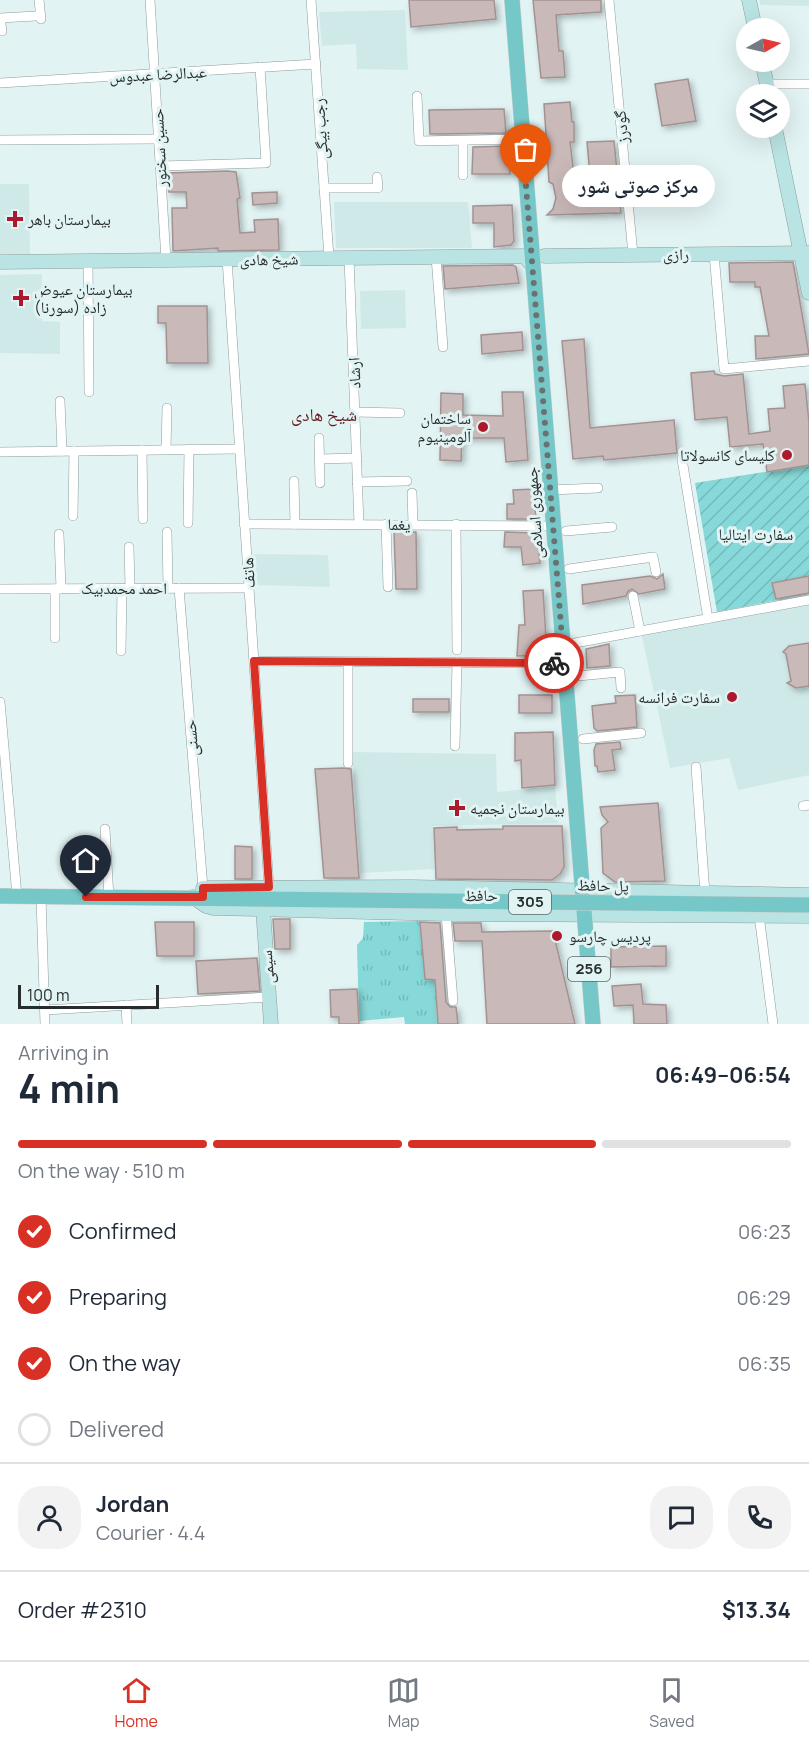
<!DOCTYPE html>
<html lang="en">
<head>
<meta charset="utf-8">
<style>
	body { margin:0; font-family:Manrope,"Noto Naskh Arabic",sans-serif; background:#f2f2f3; color:#1f2937; height:100vh; display:flex; flex-direction:column; font-size:22px; white-space:nowrap }
	* { box-sizing:border-box; margin:0 }
	p { font-size:20px; color:#747a83 }
	.icon { flex:none; width:33px; height:33px; fill:none; stroke:currentColor; stroke-width:2; stroke-linecap:round; stroke-linejoin:round }
	.map { position:relative; height:1024px; overflow:hidden }
	.details { display:flex; flex-direction:column; background:#fff; flex:1 }
	.details>* { flex:none }
	.needle { width:39px; rotate:82deg }
	.controls { position:absolute; left:736px; top:18px; display:grid; gap:12px }
	.controls a { display:grid; place-items:center; width:54px; height:54px; border-radius:50%; background:#fff; box-shadow:0 6px 24px #0002; font-size:30px }
	.scale { position:absolute; left:18px; bottom:15px; width:141px; box-sizing:border-box; padding-left:6px; border:3px solid #272d2d; border-top:0; font-size:16px; line-height:21px; white-space:nowrap; color:#272d2d; -webkit-text-stroke:4px #e2f3f3; paint-order:stroke }
	.pin { position:absolute; display:grid; place-items:center; width:51px; height:51px; color:#fff; margin:-62px -26px; border-radius:50% 50% 50% 0; rotate:-45deg; box-shadow:0 0 6px #0007 }
	.pin .icon { rotate:45deg }
	.courier { position:absolute; display:grid; place-items:center; width:60px; height:60px; margin:-30px; border:4px solid #d93025; border-radius:50%; background:#fff; color:#222; box-shadow:0 2px 8px #0007 }
	.bubble { position:absolute; height:42px; border-radius:21px; background:#fff; box-shadow:0 6px 24px #0002; font-size:20px; font-weight:700; line-height:42px; text-align:center }
	.summary em { font-style:normal; font-weight:700 }
	.summary div { display:flex; flex-direction:column-reverse }
	.summary { display:flex; align-items:center; justify-content:space-between; height:102px; padding:0 18px }
	h1 { font-size:39px; font-weight:700; line-height:45px }
	.bar { display:grid; grid-template-columns:repeat(4,1fr); gap:9px 6px; align-content:center; height:72px; padding:0 18px }
	.bar i { height:8px; border-radius:4px; background:#e0e1e3 }
	.bar .current { background:#d93025 }
	.bar p { grid-column:span 4 }
	.line { display:flex; align-items:center; gap:15px; padding:0 18px; border-top:2px solid #e0e1e3 }
	.line div { flex:1 }
	.round { display:grid; place-items:center; flex:none; width:63px; height:63px; border-radius:24px; background:#f2f2f3 }
	ol { padding:0 18px; list-style:none }
	li { display:flex; align-items:center; gap:18px; height:66px }
	li p { margin-inline-start:auto }
	li .icon { padding:6px; border-radius:50%; background:#d93025; color:#fff; stroke-width:4 }
	li:last-child { color:#747a83 }
	li i { width:33px; height:33px; border:3px solid #e0e1e3; border-radius:50% }
	.tabs { display:flex; justify-content:space-around; align-items:center; height:84px; border-top:2px solid #e0e1e3; background:#fff; font-size:16px; color:#747a83 }
	.tabs a { display:grid; justify-items:center; gap:3px }
	.tabs .current { color:#d93025 }
	.map>svg:first-child { display:block }
</style>
</head>
<body>
<div class="map">
<svg width="809" height="1024" viewBox="0 0 809 1024">
	<defs>
		<pattern id="grass-tufts" width="24" height="20" patternUnits="userSpaceOnUse" patternTransform="scale(1.5)"><rect width="24" height="20" fill="#87d8d8"/><path d="M3 7l-1-3M5 7V3M7 7l1-3M15 17l-1-3M17 17v-4M19 17l1-3" fill="none" stroke="#75baba"/></pattern>
		<pattern id="garden-furrows" width="10" height="10" patternUnits="userSpaceOnUse" patternTransform="scale(1.5)"><rect width="10" height="10" fill="#87d8d8"/><path d="M-1 1l2-2M0 10L10 0M9 11l2-2" fill="none" stroke="#75baba"/></pattern>
		<filter id="shadow"><feDropShadow dx="3" dy="3" stdDeviation="3" flood-color="#0004"/></filter>
	</defs>
	<rect width="100%" height="100%" fill="#e2f3f3"/>
	<g fill="#cfe9e9">
		<polygon points="759,0 809,0 809,6 760,5"/>
		<polygon points="405,10 408,70 357,69 356,44 322,46 319,12"/>
		<polygon points="0,184 29,184 30,254 0,254"/>
		<polygon points="334,202 468,202 472,248 336,248"/>
		<polygon points="42,274 42,321 60,322 60,354 0,353 0,275"/>
		<polygon points="405,290 406,328 361,329 360,291"/>
		<polygon points="254,554 328,555 330,587 255,585"/>
		<polygon points="809,605 809,775 738,790 729,758 670,768 642,636"/>
		<polygon points="352,752 496,754 497,792 555,786 558,823 433,826 434,869 361,873"/>
	</g>
	<polygon fill="url(#grass-tufts)" points="420,921 425,979 435,980 437,1024 405,1024 404,1017 359,1021 357,945 363,938 364,922"/>
	<polygon fill="url(#garden-furrows)" points="809,465 809,594 717,612 695,483"/>
	<g fill="#c9b9b8" stroke="#a29392" stroke-width="1.5" filter="url(#shadow)">
		<polygon points="409,0 494,0 496,19 411,27"/>
		<polygon points="533,0 601,0 601,12 556,15 559,51 563,51 565,77 541,78"/>
		<polygon points="688,79 696,121 662,126 655,84"/>
		<polygon points="570,102 572,122 574,122 574,142 570,142 574,175 590,175 587,142 614,141 621,213 547,215 553,209 556,198 553,184 549,182 544,104"/>
		<polygon points="504,109 506,133 430,134 429,110"/>
		<polygon points="508,146 510,174 472,174 473,147"/>
		<polygon points="227,171 236,172 240,198 237,199 240,233 255,232 254,220 278,219 279,250 218,251 218,248 173,251 172,208 187,208 186,192 169,192 167,173"/>
		<polygon points="277,192 277,203 253,205 252,193"/>
		<polygon points="512,205 514,241 511,245 494,247 494,223 473,223 473,206"/>
		<polygon points="793,262 809,354 756,359 755,336 769,336 760,287 755,287 755,282 730,282 729,263"/>
		<polygon points="513,265 516,267 519,283 445,289 443,266"/>
		<polygon points="158,306 207,306 208,363 167,363 166,323 158,323"/>
		<polygon points="522,332 523,350 482,354 481,335"/>
		<polygon points="584,339 590,428 674,420 677,453 604,460 603,456 573,459 562,341"/>
		<polygon points="714,371 715,374 724,376 743,374 749,434 770,431 768,409 785,408 783,386 805,384 809,422 809,465 767,472 763,444 730,447 727,417 695,420 691,373"/>
		<polygon points="502,392 523,392 528,460 506,462 504,438 462,438 461,461 440,460 441,393 463,394 463,415 503,416"/>
		<polygon points="534,489 536,519 507,519 507,504 514,504 513,490"/>
		<polygon points="394,532 416,532 417,589 396,589"/>
		<polygon points="505,532 537,533 540,563 523,565 521,547 504,547"/>
		<polygon points="663,574 665,589 639,594 632,589 628,591 626,596 583,604 582,585 650,576 657,579"/>
		<polygon points="809,576 809,593 776,599 772,583"/>
		<polygon points="543,590 547,655 517,656 519,625 525,625 523,591"/>
		<polygon points="809,643 809,686 796,688 787,683 791,681 786,654 783,652 789,646"/>
		<polygon points="609,644 610,666 587,668 586,649"/>
		<rect x="519" y="695" width="33" height="18"/>
		<polygon points="635,695 637,727 597,731 594,728 592,706 616,703 615,696"/>
		<rect x="413" y="699" width="36" height="13"/>
		<polygon points="553,732 555,785 522,788 521,760 515,761 515,733"/>
		<polygon points="620,742 621,749 612,750 615,770 598,772 597,766 595,766 594,750 596,744"/>
		<polygon points="343,768 351,769 359,878 324,878 315,769"/>
		<polygon points="658,803 665,881 615,882 603,873 601,828 608,822 602,815 600,807"/>
		<polygon points="503,826 562,826 564,862 564,867 560,874 552,880 436,879 434,828 457,827 457,830 503,829"/>
		<polygon points="235,846 252,847 252,879 235,879"/>
		<polygon points="273,919 290,919 290,949 275,949"/>
		<polygon points="155,922 194,922 194,956 157,956"/>
		<polygon points="420,922 440,923 446,1002 450,1007 456,1007 458,1024 438,1024 435,980 425,979"/>
		<polygon points="453,923 481,923 482,932 553,931 575,1024 487,1024 482,941 455,941"/>
		<polygon points="666,946 666,966 611,967 611,947"/>
		<polygon points="257,958 260,991 198,994 196,961"/>
		<polygon points="641,984 643,1004 666,1005 667,1024 634,1024 633,1005 614,1006 612,986"/>
		<polygon points="357,989 359,1024 339,1024 339,1017 331,1017 330,990"/>
	</g>
	<g fill="none" stroke-linecap="round" stroke-linejoin="round">
		<g stroke="#8d9d9c" stroke-width="10">
			<g id="street">
				<polyline points="39,0 41,19"/>
				<polyline points="150,0 166,260"/>
				<polyline points="311,0 329,258"/>
				<polyline points="609,0 633,255"/>
				<polyline points="0,31 2,31 0,18 36,16"/>
				<polyline points="0,83 316,64"/>
				<polyline points="766,84 809,84"/>
				<polyline points="417,96 419,141 523,139"/>
				<polyline points="0,140 158,139"/>
				<polyline points="160,166 266,163 260,67"/>
				<polyline points="463,175 463,141"/>
				<polyline points="324,188 378,188 377,177"/>
				<polyline points="714,254 724,369 809,361"/>
				<polyline points="436,257 443,347"/>
				<polyline points="349,258 359,524"/>
				<polyline points="227,259 269,887"/>
				<polyline points="88,261 89,392"/>
				<polyline points="60,401 62,451"/>
				<polyline points="355,412 400,413"/>
				<polyline points="319,438 320,483"/>
				<polyline points="166,449 167,408"/>
				<polyline points="142,450 143,519"/>
				<polyline points="0,452 239,449"/>
				<polyline points="320,459 357,458"/>
				<polyline points="682,459 708,619"/>
				<polyline points="294,481 295,524"/>
				<polyline points="357,482 407,481"/>
				<polyline points="550,490 598,488"/>
				<polyline points="412,493 413,524"/>
				<polyline points="73,516 74,451"/>
				<polyline points="188,523 189,449"/>
				<polyline points="244,524 553,526"/>
				<polyline points="386,524 388,587"/>
				<polyline points="456,524 457,650"/>
				<polyline points="566,531 612,527"/>
				<polyline points="167,532 168,588"/>
				<polyline points="59,534 61,589"/>
				<polyline points="129,547 130,588"/>
				<polyline points="569,569 653,557 656,572"/>
				<polyline points="179,588 203,888"/>
				<polyline points="0,589 249,588"/>
				<polyline points="633,596 640,631"/>
				<polyline points="55,638 55,589"/>
				<polyline points="575,643 809,600"/>
				<polyline points="121,651 122,588"/>
				<polyline points="254,661 564,663"/>
				<polyline points="348,662 348,763"/>
				<polyline points="578,676 620,672 621,688"/>
				<polyline points="0,702 17,896"/>
				<polyline points="583,739 641,733"/>
				<polyline points="455,746 457,662"/>
				<polyline points="696,767 705,894"/>
				<polyline points="803,806 809,805"/>
				<polyline points="105,829 109,898"/>
				<polyline points="41,897 45,1024"/>
				<polyline points="446,914 453,1001"/>
				<polyline points="759,915 773,1024"/>
				<polyline points="126,1005 127,1024"/>
				<polyline points="45,1010 269,997"/>
			</g>
		</g>
		<g stroke="#8d9d9c" stroke-width="15">
			<g id="secondary">
				<polyline points="749,0 755,28"/>
				<polyline points="762,62 769,94"/>
				<polyline points="775,128 809,293"/>
				<polyline points="544,256 809,253"/>
				<polyline points="0,262 524,256 533,266"/>
				<polyline points="193,897 206,906 213,908 446,914 809,916"/>
				<polyline points="203,897 203,888 411,887 809,895"/>
				<polyline points="263,909 271,1024"/>
			</g>
		</g>
		<g stroke="#cfd1d1" stroke-width="16">
			<g id="primary">
				<polyline points="512,0 593,1024"/>
				<polyline points="0,896 252,899"/>
			</g>
		</g>
		<use href="#street" stroke="#fff" stroke-width="9"/>
		<use href="#secondary" stroke="#bae3e3" stroke-width="14"/>
		<use href="#primary" stroke="#76c7c7" stroke-width="15"/>
		<g stroke="#cfd1d1" stroke-width="16" stroke-linecap="butt">
			<polyline id="primary-bridge" points="252,899 809,905"/>
		</g>
		<use href="#primary-bridge" stroke="#76c7c7" stroke-width="15"/>
	</g>
	<g fill="none" stroke-linecap="round" stroke-linejoin="round">
		<polyline stroke="#687272" stroke-width="6" stroke-dasharray="0 10.8" points="526,186 564,663 554,663"/>
		<polyline stroke="#d93025" stroke-width="8" points="86,897 203,897 203,888 269,887 254,661 554,663"/>
	</g>
	<g fill="#ad192c" stroke="#e2f3f3" stroke-width="2">
		<path d="M12 210h6v6h6v6h-6v6h-6v-6h-6v-6h6z"/>
		<path d="M18 289h6v6h6v6h-6v6h-6v-6h-6v-6h6z"/>
		<circle cx="483" cy="427" r="6"/>
		<circle cx="787" cy="455" r="6"/>
		<circle cx="732" cy="697" r="6"/>
		<path d="M454 799h6v6h6v6h-6v6h-6v-6h-6v-6h6z"/>
		<circle cx="557" cy="936" r="6"/>
	</g>
	<g text-anchor="middle" stroke-width="6" stroke-linejoin="round" paint-order="stroke">
		<g fill="#e2f3f3" stroke="#5f6868" stroke-width="1.5">
			<rect x="509" y="890" width="42" height="24" rx="4.5"/>
			<rect x="568" y="957" width="42" height="24" rx="4.5"/>
		</g>
		<g font-size="15" font-weight="bold" fill="#272d2d">
			<text x="530" y="907">305</text>
			<text x="589" y="974">256</text>
		</g>
		<g font-size="16" fill="#272d2d" stroke="#e2f3f3">
			<text transform="translate(158 74) rotate(-3)" y="6">عبدالرضا عبدوس</text>
			<text transform="translate(621 127) rotate(-95)" y="6">گودرز</text>
			<text transform="translate(320 129) rotate(-94)" y="6">رجب بیگی</text>
			<text transform="translate(159 148) rotate(-93)" y="6">حسین سخنور</text>
			<text transform="translate(676 254) rotate(-1)" y="6">رازی</text>
			<text transform="translate(269 259) rotate(-1)" y="6">شیخ هادی</text>
			<text transform="translate(354 373) rotate(-92)" y="6">ارشاد</text>
			<text transform="translate(534 513) rotate(-94)" y="6">جمهوری اسلامی</text>
			<text x="399" y="530">یغما</text>
			<text transform="translate(248 573) rotate(-94)" y="6">هاتف</text>
			<text x="124" y="594">احمد محمدبیک</text>
			<text transform="translate(191 738) rotate(-95)" y="6">حسنی</text>
			<text transform="translate(603 885) rotate(1)" y="6">پل حافظ</text>
			<text transform="translate(481 895) rotate(-1)" y="6">حافظ</text>
			<text transform="translate(267 967) rotate(-94)" y="6">سیمی</text>
		</g>
		<g font-size="16" fill="#272d2d" stroke="#e2f3f3" text-anchor="start">
			<text x="28" y="225">بیمارستان باهر</text>
			<text x="34" y="295">بیمارستان عیوض<tspan x="34" dy="18">زاده (سورنا)</tspan></text>
			<text x="471" y="424" text-anchor="end">ساختمان<tspan x="471" dy="18">آلومینیوم</tspan></text>
			<text x="775" y="461" text-anchor="end">کلیسای کانسولاتا</text>
			<text x="720" y="703" text-anchor="end">سفارت فرانسه</text>
			<text x="470" y="814">بیمارستان نجمیه</text>
			<text x="569" y="942">پردیس چارسو</text>
		</g>
		<g font-size="16" fill="#173030" stroke="#e2f3f3">
			<text x="756" y="540">سفارت ایتالیا</text>
		</g>
		<g font-size="18" fill="#611b1f" stroke="#e2f3f3">
			<text x="324" y="421">شیخ هادی</text>
		</g>
	</g>
</svg>
<div class="controls">
<a><svg class="needle" viewBox="-14 -14 28 28"><path d="M0-13l5 13h-10z" fill="#e53935"/><path d="M0 13l5-13h-10z" fill="#747a83"/></svg></a>
<a><svg class="icon" aria-label="layers" viewBox="0 0 24 24"><path d="M12 4l9 5-9 5-9-5zM3 14l9 5 9-5"/></svg></a>
</div>
<div class="scale">100 m</div>
<div class="pin" style="left:526px;top:186px;background:#ea580c"><svg class="icon" aria-label="bag" viewBox="0 0 24 24"><path d="M5 8h14l-1 12H6zM9 8a3 3 0 0 1 6 0"/></svg></div>
<div class="pin" style="left:86px;top:897px;background:#1f2937"><svg class="icon" aria-label="home" viewBox="0 0 24 24"><path d="M3 11l9-7 9 7M6 9v11h12V9"/></svg></div>
<div class="courier" style="left:554px;top:663px"><svg class="icon" aria-label="bike" viewBox="0 0 24 24"><circle cx="6" cy="16" r="4"/><circle cx="18" cy="16" r="4"/><path d="M6 16l4-8h5l3 8M10 8l3 8H6M13 5h3"/></svg></div>
<div class="bubble" style="left:562px;top:165px;width:153px">مرکز صوتی شور</div>
</div>
<section class="details">
<div class="summary"><div><h1>4 min</h1><p>Arriving in</p></div><em>06:49–06:54</em></div>
<div class="bar"><i class="current"></i><i class="current"></i><i class="current"></i><i></i><p>On the way · 510 m</p></div>
<ol>
<li><svg class="icon" aria-label="check" viewBox="0 0 24 24"><path d="M5 12l5 5 9-10"/></svg>Confirmed<p>06:23</p></li>
<li><svg class="icon" aria-label="check" viewBox="0 0 24 24"><path d="M5 12l5 5 9-10"/></svg>Preparing<p>06:29</p></li>
<li><svg class="icon" aria-label="check" viewBox="0 0 24 24"><path d="M5 12l5 5 9-10"/></svg>On the way<p>06:35</p></li>
<li><i></i>Delivered</li>
</ol>
<div class="line" style="height:108px"><a class="round"><svg class="icon" aria-label="person" viewBox="0 0 24 24"><circle cx="12" cy="8" r="4"/><path d="M4 21q1-7 8-7t8 7"/></svg></a><div><b>Jordan</b><p>Courier · 4.4</p></div><a class="round"><svg class="icon" aria-label="chat" viewBox="0 0 24 24"><path d="M4 5h16v11H9l-5 4z"/></svg></a><a class="round"><svg class="icon" aria-label="phone" viewBox="0 0 24 24"><path d="M5 4h4l2 5-3 2q2 4 5 5l2-3 5 2v4C11 20 4 13 5 4z"/></svg></a></div>
<div class="line" style="height:78px"><div>Order #2310</div><b>$13.34</b></div>
</section>
<nav class="tabs">
<a class="current"><svg class="icon" aria-label="home" viewBox="0 0 24 24"><path d="M3 11l9-7 9 7M6 9v11h12V9"/></svg>Home</a>
<a><svg class="icon" aria-label="map" viewBox="0 0 24 24"><path d="M3 6l6-2 6 2 6-2v14l-6 2-6-2-6 2zM9 4v14M15 6v14"/></svg>Map</a>
<a><svg class="icon" aria-label="saved" viewBox="0 0 24 24"><path d="M7 4h10v16l-5-4-5 4z"/></svg>Saved</a>
</nav>
</body>
</html>
